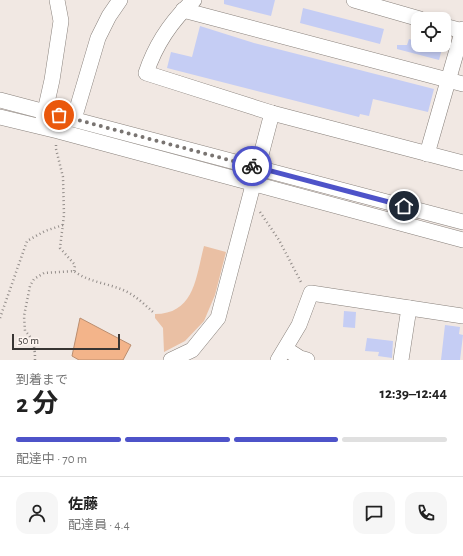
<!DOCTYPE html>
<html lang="ja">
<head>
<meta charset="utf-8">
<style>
	body { margin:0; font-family:"Alegreya Sans","Noto Sans JP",sans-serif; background:#f6f6f6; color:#222; height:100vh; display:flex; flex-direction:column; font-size:15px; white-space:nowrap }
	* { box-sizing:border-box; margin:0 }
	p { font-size:13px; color:#767676 }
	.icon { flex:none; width:22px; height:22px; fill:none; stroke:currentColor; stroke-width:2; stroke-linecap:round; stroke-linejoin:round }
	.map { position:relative; height:360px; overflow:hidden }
	.side { display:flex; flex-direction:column; background:#fff; flex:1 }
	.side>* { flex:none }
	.tools { position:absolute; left:411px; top:12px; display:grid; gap:8px }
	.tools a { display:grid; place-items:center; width:40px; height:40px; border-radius:8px; background:#fff; box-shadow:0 2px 6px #0003; font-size:20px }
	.scale { position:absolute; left:12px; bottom:10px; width:108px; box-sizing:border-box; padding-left:4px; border:2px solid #383533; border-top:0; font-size:11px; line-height:14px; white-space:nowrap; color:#383533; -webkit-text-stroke:3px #fef5f0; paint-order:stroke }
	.pin { position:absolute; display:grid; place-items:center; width:34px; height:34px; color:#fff; margin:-17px; border:2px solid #fff; border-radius:50%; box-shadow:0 1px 4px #0007 }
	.courier { position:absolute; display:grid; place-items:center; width:40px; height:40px; margin:-20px; border:3px solid #4e53c9; border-radius:50%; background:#fff; color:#222; box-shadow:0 1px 5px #0007 }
	.headline em { font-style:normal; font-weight:700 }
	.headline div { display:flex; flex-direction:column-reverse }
	.headline { display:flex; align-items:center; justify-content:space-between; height:68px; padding:0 16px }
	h1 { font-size:26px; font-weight:700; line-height:30px }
	.bar { display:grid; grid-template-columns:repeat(4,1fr); gap:6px 4px; align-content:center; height:48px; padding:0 16px }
	.bar i { height:5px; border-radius:3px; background:#e0e0e0 }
	.bar .on { background:#4e53c9 }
	.bar p { grid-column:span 4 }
	.line { display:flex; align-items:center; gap:10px; padding:0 16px; border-top:1px solid #e0e0e0 }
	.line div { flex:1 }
	.round { display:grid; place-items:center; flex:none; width:42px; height:42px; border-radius:12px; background:#f6f6f6 }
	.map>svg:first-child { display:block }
</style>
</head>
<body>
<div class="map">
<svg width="463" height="360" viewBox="0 0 463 360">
	<rect width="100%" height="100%" fill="#f1e8e3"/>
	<path fill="#eac0a4" d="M204,246L226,252L215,295L204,321L185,341L164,352L163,328L155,318V314C195,314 196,276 204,246Z"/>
	<polygon fill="#f3b48a" stroke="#bb8e70" points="80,318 131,345 123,360 79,360 72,356"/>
	<g fill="#c5cdf4">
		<polygon points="224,0 275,0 271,16 224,4"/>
		<polygon points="303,8 384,29 380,44 300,23"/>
		<polygon points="200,26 254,43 434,89 428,112 373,99 369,116 360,114 359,117 167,68 171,52 192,57"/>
		<polygon points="409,39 418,42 418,45 443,45 439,60 397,49 397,45 407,45"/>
		<polygon points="344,311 356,312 355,328 343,327"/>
		<polygon points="445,325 460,327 459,334 463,335 460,360 441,360"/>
		<polygon points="367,338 393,341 392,358 378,356 379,352 365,351"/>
	</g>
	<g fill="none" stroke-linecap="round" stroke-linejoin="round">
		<g stroke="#88807b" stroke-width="16">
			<g id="street">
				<path d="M194,0C172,20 155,46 146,73L272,113L463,163"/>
				<polyline points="354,0 420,19"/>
				<polyline points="183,10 463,84"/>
				<polyline points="444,26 463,31"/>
				<polyline points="0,100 463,222"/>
				<polyline points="0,117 58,131 463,240"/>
				<polyline points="74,119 98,38 109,16 120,0"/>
				<polyline points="43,120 52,80 61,21 57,0"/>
				<polyline points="427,154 463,29"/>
				<polyline points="286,349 300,358 307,360"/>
				<polyline points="171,360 192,350 218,318 272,113"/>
				<polyline points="278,360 299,325 311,293 463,316"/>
				<polyline points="401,360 409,308"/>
			</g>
		</g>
		<g stroke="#938d8a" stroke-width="2.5" stroke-dasharray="1 3" stroke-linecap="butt">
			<polyline points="56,145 56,149 63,177 64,215 60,248 75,265 74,271"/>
			<polyline points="260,212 279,240 302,284"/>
			<polyline points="0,318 27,241 45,231 63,225"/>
			<path d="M35,360C35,349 34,339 25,331L24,316L30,286L34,279L44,273L74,271C88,282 107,283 123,290C135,295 144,304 153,312"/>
		</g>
		<use href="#street" stroke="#fff" stroke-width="15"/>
	</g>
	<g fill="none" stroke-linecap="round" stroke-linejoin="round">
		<polyline stroke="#797471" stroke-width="4" stroke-dasharray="0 7.2" points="59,115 252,166"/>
		<polyline stroke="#4e53c9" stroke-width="5" points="252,166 404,206"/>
	</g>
</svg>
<div class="tools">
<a><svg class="icon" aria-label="locate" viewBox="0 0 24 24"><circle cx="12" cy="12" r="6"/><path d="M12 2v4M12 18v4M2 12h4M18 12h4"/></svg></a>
</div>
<div class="scale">50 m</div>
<div class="pin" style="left:59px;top:115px;background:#ea580c"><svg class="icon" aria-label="bag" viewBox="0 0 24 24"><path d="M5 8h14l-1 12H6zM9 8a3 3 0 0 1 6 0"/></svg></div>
<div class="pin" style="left:404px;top:206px;background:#1f2937"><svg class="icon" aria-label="home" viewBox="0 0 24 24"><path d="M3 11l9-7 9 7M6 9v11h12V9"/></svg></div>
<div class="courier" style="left:252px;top:166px"><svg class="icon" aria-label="bike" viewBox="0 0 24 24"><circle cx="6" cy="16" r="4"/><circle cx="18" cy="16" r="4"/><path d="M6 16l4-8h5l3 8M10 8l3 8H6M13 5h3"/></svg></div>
</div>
<section class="side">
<div class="headline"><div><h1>2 分</h1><p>到着まで</p></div><em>12:39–12:44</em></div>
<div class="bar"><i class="on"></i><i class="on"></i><i class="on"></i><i></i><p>配達中 · 70 m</p></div>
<div class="line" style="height:72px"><a class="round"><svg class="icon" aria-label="person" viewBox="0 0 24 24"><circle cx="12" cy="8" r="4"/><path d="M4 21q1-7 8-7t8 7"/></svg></a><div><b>佐藤</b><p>配達員 · 4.4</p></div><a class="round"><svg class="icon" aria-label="chat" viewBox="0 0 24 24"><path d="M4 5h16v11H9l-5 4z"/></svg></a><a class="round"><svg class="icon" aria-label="phone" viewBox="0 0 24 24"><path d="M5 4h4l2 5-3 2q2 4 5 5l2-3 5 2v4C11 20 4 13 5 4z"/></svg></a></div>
</section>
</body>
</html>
